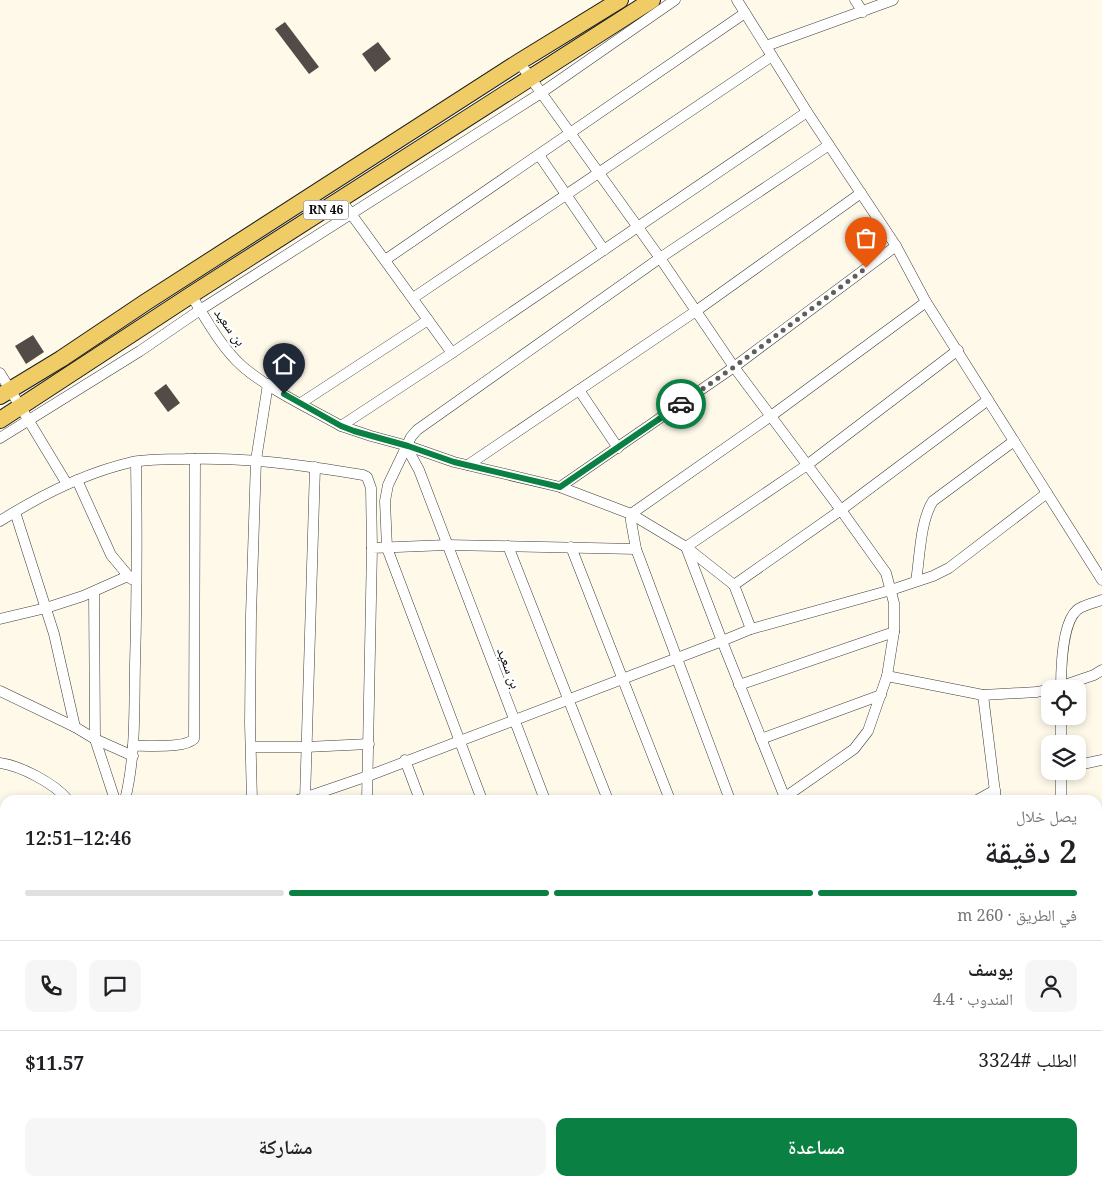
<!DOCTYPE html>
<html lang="ar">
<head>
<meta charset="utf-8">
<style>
	body { margin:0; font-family:"Noto Serif","Noto Naskh Arabic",serif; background:#f6f6f6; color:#202124; direction:rtl; height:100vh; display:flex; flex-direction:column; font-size:19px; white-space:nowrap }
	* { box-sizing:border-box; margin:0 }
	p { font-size:16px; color:#757577 }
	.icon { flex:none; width:28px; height:28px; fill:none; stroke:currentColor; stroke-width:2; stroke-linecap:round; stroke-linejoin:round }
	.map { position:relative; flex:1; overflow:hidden; direction:ltr }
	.panel { position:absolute; left:0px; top:795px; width:1102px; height:391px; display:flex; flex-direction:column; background:#fff; border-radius:15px 15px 0 0; box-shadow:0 2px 8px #0003; direction:rtl }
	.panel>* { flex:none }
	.tools { position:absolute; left:1041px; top:680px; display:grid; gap:10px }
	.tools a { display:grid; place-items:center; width:45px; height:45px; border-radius:10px; background:#fff; box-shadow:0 2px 8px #0003; font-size:25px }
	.pin { position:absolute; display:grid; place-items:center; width:42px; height:42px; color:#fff; margin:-51px -21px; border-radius:50% 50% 50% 0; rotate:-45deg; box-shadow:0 0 5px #0007 }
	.pin .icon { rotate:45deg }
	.courier { position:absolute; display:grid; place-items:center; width:50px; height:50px; margin:-25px; border:4px solid #0b8043; border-radius:50%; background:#fff; color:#222; box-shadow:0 1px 6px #0007 }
	.headline em { font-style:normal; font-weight:600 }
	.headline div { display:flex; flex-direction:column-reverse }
	.headline { display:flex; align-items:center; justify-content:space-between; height:85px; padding:0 25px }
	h1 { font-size:32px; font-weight:600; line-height:38px }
	.bar { display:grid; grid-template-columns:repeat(4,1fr); gap:8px 5px; align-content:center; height:60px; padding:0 25px }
	.bar i { height:6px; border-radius:4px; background:#e0e0e0 }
	.bar .current { background:#0b8043 }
	.bar p { grid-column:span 4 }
	.line { display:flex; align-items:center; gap:12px; padding:0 25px; border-top:1px solid #e0e0e0 }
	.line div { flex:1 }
	.round { display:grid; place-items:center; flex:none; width:52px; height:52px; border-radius:10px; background:#f6f6f6 }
	.button { display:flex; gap:10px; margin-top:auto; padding:10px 25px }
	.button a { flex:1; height:58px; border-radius:10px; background:#0b8043; color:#fff; font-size:20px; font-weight:600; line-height:58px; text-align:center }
	.button a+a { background:#f6f6f6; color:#202124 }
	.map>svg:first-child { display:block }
</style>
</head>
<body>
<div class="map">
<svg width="1102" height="1186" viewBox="0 0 1102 1186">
	<rect width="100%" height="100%" fill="#fef9e9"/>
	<g fill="#524b47">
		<polygon points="285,22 319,67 309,74 275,29"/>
		<polygon points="378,42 391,59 375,72 362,54"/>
		<polygon points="33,335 44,352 26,364 15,346"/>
		<polygon points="166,384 180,403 168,412 154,393"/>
	</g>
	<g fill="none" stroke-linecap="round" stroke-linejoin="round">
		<g stroke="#3d3d3d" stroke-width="11">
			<g id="minor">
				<polyline points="737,0 807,112 896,246 926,302 1102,580"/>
				<polyline points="855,0 863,12"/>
				<polyline points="766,46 893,0"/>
				<polyline points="519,62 660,258 734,367 841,510 886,573 894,603 894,632 887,676 868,731 854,749 781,800"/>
				<polyline points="539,155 604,250"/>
				<polyline points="341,200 452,353"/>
				<polyline points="385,260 745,13"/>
				<path d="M191,295C206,319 221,347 242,366C268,389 311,409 341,426L452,353L807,112"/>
				<polyline points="413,298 772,56"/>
				<polyline points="0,373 67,484"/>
				<polyline points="579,390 618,448"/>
				<polyline points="301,403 428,320"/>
				<polyline points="341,426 371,436 408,446 454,462 560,487 631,514 686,547 734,585"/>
				<polyline points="0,438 140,351 200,310 541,93 675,0"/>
				<polyline points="407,448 419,470 545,800"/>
				<polyline points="468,465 696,311 861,193"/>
				<polyline points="77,480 111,555 131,579"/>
				<polyline points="560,487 734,367 896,246"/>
				<polyline points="15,512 54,634 75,727"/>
				<path d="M0,521C41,495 84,473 132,462C149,459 167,459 185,459C246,457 303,465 363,475L367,477L371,488L372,548"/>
				<polyline points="508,546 608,800"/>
				<polyline points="571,547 670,800"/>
				<path d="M916,581C920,557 920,521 933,501L1014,441"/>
				<polyline points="734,585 841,510 988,400"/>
				<polyline points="734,585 751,629 722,641 785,798"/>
				<polyline points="94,592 95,739 115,800"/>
				<polyline points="0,619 46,608 83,596 128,576"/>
				<polyline points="751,629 891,590 933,576 949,568 1047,493"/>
				<polyline points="887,676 983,695 1037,692 1050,689"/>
				<polyline points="739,685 894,632"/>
				<polyline points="1056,688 1094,675 1102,670"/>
				<path d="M1061,689C1061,670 1062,623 1077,610C1083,605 1094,603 1102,600"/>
				<polyline points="0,691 75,727 95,739 133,756"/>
				<polyline points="983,695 996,800"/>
				<polyline points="761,739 881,695"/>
				<polyline points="1061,744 1061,716"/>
				<path d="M133,746C148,745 183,749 194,739L195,459"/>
				<polyline points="251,747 306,747 369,744"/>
				<polyline points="405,760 420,800"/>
				<path d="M0,763C21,766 54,783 68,800"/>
				<polyline points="1078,765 1102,760"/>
				<polyline points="1061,771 1061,800"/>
				<path d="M125,800C136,755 134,709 135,664C137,596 137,529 136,462"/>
				<polyline points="252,800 250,723 251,615 256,460 268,384"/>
				<polyline points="298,800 368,776 722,641 686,547 807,465 958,350"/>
				<polyline points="305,800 315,467"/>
				<polyline points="367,800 372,548 447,545 636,549"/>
				<polyline points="482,800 387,548 385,501 388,485 411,437 417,430 660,258 829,145"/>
				<polyline points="730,800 636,549 631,521 631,514 771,416 926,302"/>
				<polyline points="977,800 995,790"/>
				<polyline points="1098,815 1102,814"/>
				<polyline points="0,832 3,988 5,988"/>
				<polyline points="1098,864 1102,863"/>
				<polyline points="1098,962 1102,961"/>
				<polyline points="1098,1021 1102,1020"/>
				<polyline points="1098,1053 1102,1057"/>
				<polyline points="0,1064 5,1065"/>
				<polyline points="0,1131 5,1081"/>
				<polyline points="173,1181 175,1186"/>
				<polyline points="229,1181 231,1186"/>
				<polyline points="1041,1181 1048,1186"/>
				<polyline points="0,1184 7,1181"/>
				<polyline points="133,1186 144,1181"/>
				<polyline points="288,1186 292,1181"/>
			</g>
		</g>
		<g stroke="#1b1b1b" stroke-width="18">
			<g id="primary">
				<polyline points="0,396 61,359 146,302 519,62 620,0"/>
				<polyline points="0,420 191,295 652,0"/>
			</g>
		</g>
		<use href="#minor" stroke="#fff" stroke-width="10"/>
		<use href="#primary" stroke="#f0cc67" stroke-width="16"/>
	</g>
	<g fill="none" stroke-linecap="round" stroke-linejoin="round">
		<polyline stroke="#5f5e58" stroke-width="5" stroke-dasharray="0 9" points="681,404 734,367 866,268"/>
		<polyline stroke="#0b8043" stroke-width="6" points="284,394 341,426 354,431 408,446 454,462 560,487 681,404"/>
	</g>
	<g text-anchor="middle" stroke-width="5" stroke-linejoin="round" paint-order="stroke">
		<rect fill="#fff" stroke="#545454" stroke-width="1" x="303.5" y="200.5" width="45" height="19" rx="4"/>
		<g font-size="12" font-weight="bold" fill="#0a0a0a">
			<text x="326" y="214">RN 46</text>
		</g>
		<g font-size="14" fill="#0a0a0a" stroke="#fff">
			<text transform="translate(230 327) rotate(54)" y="5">بن سعيد</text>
			<text transform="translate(509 668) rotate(69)" y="5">بن سعيد</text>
		</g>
	</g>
</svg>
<div class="tools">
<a><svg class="icon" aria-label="locate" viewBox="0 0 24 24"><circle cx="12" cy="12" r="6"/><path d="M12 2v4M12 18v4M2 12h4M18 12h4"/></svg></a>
<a><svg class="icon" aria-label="layers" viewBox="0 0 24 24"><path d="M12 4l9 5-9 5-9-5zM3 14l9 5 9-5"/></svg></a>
</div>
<div class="pin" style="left:866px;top:268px;background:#ea580c"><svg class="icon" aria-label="bag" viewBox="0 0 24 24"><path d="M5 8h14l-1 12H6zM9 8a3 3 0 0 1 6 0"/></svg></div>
<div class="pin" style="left:284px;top:394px;background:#1f2937"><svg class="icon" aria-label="home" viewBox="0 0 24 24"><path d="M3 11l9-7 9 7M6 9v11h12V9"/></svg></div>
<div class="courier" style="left:681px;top:404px"><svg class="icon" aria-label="car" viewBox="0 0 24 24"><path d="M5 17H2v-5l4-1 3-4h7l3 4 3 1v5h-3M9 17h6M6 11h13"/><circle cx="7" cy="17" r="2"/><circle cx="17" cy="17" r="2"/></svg></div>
<section class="panel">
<div class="headline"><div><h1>2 دقيقة</h1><p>يصل خلال</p></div><em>12:46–12:51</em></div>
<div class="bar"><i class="current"></i><i class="current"></i><i class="current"></i><i></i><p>في الطريق · 260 m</p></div>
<div class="line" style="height:90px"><a class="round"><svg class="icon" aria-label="person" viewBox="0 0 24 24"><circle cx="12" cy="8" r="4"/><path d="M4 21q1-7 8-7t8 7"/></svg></a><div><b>يوسف</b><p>المندوب · 4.4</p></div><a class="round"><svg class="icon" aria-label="chat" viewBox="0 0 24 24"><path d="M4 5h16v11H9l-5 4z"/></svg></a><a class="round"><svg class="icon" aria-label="phone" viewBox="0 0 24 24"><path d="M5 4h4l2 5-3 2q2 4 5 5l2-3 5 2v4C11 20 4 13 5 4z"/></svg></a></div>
<div class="line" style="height:65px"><div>الطلب #3324</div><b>$11.57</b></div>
<div class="button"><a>مساعدة</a><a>مشاركة</a></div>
</section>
</div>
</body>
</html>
